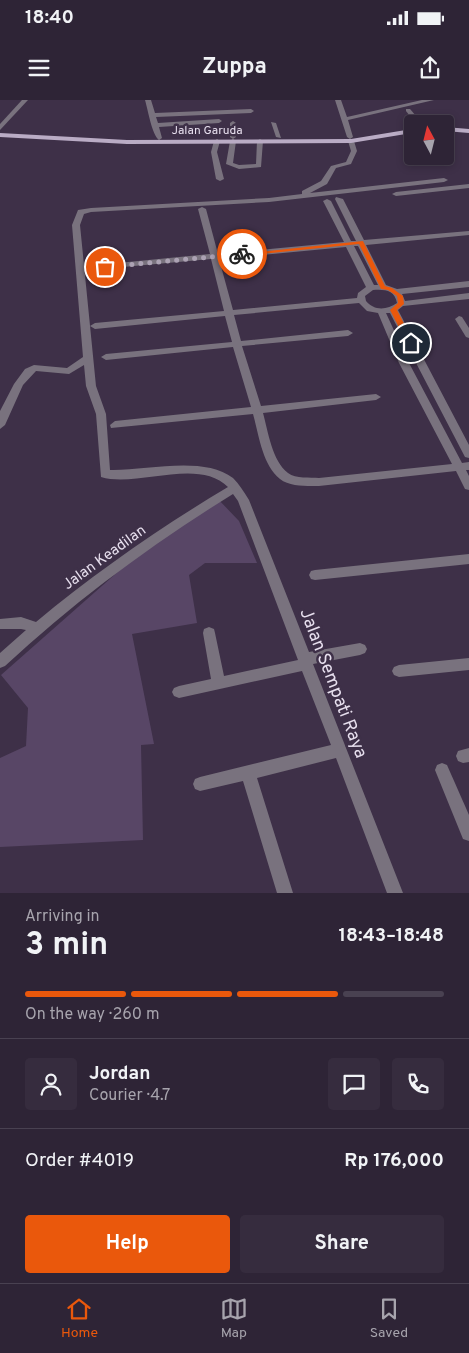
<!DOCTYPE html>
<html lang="en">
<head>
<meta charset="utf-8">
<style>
	body { margin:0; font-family:Overpass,sans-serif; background:#362c3e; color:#f1f3f6; height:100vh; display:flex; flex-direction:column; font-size:19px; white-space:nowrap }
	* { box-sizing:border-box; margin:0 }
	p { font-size:16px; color:#a7a4ad }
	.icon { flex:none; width:28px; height:28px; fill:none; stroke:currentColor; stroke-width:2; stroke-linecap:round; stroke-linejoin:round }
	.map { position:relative; height:793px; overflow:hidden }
	.sheet { display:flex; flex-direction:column; background:#2e2436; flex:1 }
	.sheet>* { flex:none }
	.needle { width:32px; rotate:353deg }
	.controls { position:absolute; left:404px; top:15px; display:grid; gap:10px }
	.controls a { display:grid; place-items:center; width:50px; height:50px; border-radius:5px; background:#2e2436; box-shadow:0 2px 8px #0003,0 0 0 1px #494151; font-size:25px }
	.pin { position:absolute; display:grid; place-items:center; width:42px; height:42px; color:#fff; margin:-21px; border:2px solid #fff; border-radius:50%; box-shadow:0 1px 5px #0007 }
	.courier { position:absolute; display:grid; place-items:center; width:50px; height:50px; margin:-25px; border:4px solid #ea580c; border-radius:50%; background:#fff; color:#222; box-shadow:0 1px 6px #0007 }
	.overview em { font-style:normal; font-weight:700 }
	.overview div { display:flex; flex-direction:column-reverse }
	.overview { display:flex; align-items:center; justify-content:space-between; height:85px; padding:0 25px }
	h1 { font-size:32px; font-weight:700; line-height:38px }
	.bar { display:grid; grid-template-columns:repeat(4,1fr); gap:8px 5px; align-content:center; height:60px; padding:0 25px }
	.bar i { height:6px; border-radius:4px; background:#494151 }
	.bar .current { background:#ea580c }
	.bar p { grid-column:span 4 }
	.line { display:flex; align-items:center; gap:12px; padding:0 25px; border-top:1px solid #494151 }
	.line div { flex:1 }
	.round { display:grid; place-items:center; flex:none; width:52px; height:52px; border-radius:5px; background:#362c3e }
	.primary-button { display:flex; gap:10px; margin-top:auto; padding:10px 25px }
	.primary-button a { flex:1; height:58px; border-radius:5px; background:#ea580c; color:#fff; font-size:20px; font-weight:700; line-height:58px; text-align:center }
	.primary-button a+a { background:#362c3e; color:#f1f3f6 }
	.status { display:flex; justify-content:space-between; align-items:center; height:35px; padding:0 25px; background:#2e2436; direction:ltr }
	.status svg { height:14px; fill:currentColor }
	header { display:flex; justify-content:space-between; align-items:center; height:65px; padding:0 25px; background:#2e2436; font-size:22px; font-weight:700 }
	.tab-bar { display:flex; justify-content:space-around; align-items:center; height:70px; border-top:1px solid #494151; background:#2e2436; font-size:14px; color:#a7a4ad }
	.tab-bar a { display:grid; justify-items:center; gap:2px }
	.tab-bar .current { color:#ea580c }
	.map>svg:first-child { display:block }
</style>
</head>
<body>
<div class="status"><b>18:40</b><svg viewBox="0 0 49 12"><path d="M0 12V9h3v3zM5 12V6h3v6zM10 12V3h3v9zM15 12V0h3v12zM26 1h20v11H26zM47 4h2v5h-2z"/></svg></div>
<header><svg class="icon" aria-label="menu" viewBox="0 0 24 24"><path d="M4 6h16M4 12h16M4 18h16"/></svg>Zuppa<svg class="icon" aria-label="share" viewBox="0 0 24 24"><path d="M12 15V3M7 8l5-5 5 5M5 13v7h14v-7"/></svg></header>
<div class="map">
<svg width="469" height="793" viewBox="0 0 469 793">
	<rect width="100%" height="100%" fill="#3e3048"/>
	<polygon fill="#584666" points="217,398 239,421 257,463 205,463 189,475 197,523 132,534 154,644 141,645 143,740 0,747 0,658 26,646 28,608 1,575 171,425"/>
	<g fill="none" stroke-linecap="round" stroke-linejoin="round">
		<g fill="#79727e" fill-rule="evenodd">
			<polygon points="22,0 28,0 0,30 0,24"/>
			<path d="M145,0H151L155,13L251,9L254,11L251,13L156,17L158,23L219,19L222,21L219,23L159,27L162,38L159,40C152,35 148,10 145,0Z"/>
			<polygon points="335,0 341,0 347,17 422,0 434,0 348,20 353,37 350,39 347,37"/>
			<polygon points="406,9 410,9 423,24 416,24 406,11"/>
			<polygon points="233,21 236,23 236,37 233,39 236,41 233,63 239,65 256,64 257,41 260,39 263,41 261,67 239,69 226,64 230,41 233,39 230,37 230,23"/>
			<polygon points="271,22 276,23 281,38 276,37"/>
			<polygon points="217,39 220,41 217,52 224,79 220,81 216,79 211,52 214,41"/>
			<path d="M351,39L354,41L357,51L351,64L336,68L327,84L310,93L444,78L448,80L444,82L269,102L91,112L84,114L80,125L96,286L106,314L110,370C145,371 203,355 233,378C239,384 244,392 249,400L309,552L360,543L365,545L367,549L365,553L360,555L313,564L403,793H387L336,658L257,678L293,793H277L243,681L200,691L195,689L193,684L195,679L200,677L331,645L302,571L179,598L174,596L172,592L174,588L179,586L211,579L203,533L204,529L209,527L214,529L215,533L224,576L298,560L238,401L233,394C152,444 75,501 5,566L0,568V553L26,530L21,529H0V519L21,517L36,522C96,472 161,427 228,387C198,357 137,388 101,377L96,314L86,286L84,265L69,274L36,271L23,285L5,325L0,329V311L14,284L25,269L34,265L67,268L83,257L72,125L78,110L91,108L269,98L302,94V91L321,81L331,66L346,62L351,51L348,41Z"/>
			<polygon points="469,84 469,88 396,96 392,94 396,92"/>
			<path d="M336,97L343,99L364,140L469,131V135L366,145L386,185L397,189L469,181V187L402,194L405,201L469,193V199L403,206L398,210L469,345V358L465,357L390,213H386L409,263L462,363L469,362V370H466L469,376V390L465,389L456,371L319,386C308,386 290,387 280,379C262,364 259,335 253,314L111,328L110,325L115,321L251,307L233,247L106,260L101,257L106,254L232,242L225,216L95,229L90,226L95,223L224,211L211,159L90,170H87V166L210,154L198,109L202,107L206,109L218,154L344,142L323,101L327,99L331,101L351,141H356L335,99ZM354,146H358L378,185H374ZM346,147L366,187L358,193L357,198L233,210L219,159ZM373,190C384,189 395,190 397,203C387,210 374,211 366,201L365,196ZM359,203L367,211L378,213L399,263L452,364L319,378C310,377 296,379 288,373C272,361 268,331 263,313L376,300L381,297L376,294L261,306L242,246L348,236L353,233L348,230L241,241L234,215Z"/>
			<polygon points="459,216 462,217 469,228 469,238 466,237 455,219"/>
			<polygon points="469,454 469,464 315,480 311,479 309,475 311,471 315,470"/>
			<polygon points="469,558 469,570 399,577 394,575 392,571 394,567 399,565"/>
			<polygon points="469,648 469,662 463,663 458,661 456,656 458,651"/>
			<polygon points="442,663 447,665 469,715 469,741 463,739 435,670 437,665"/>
		</g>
		<g fill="#baacc5" fill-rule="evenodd">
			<polygon points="445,27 469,29 469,33 445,31"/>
			<polygon points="412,29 412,33 351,43 127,44 0,37 0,33 127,40 351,39"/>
		</g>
	</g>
	<polygon fill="#ea580c" points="363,141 385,186 392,188 403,196 404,204 397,210 414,243 413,245 407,243 390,210 398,203 397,196 388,190 381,189 359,144 242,156 239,154"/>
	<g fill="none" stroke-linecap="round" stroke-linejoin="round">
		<polyline stroke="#aca2b4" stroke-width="5" stroke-dasharray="0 9" points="105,167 242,154"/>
	</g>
	<g text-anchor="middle" stroke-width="5" stroke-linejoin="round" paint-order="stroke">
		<g font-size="12" fill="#e7dfee" stroke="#3e3048">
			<text x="207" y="34">Jalan Garuda</text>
		</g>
		<g font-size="15" fill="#e7dfee" stroke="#3e3048">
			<text transform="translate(104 457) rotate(-36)" y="5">Jalan Keadilan</text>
		</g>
		<g font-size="18" fill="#e7dfee" stroke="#3e3048">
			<text transform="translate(334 583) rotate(69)" y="6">Jalan Sempati Raya</text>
		</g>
	</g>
</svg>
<div class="controls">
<a><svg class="needle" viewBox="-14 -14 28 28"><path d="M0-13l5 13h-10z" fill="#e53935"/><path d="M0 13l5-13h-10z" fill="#a7a4ad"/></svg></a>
</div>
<div class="pin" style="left:105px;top:167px;background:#ea580c"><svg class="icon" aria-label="bag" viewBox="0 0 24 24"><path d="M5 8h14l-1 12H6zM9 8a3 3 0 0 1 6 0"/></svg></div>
<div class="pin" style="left:411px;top:243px;background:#1f2937"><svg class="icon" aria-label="home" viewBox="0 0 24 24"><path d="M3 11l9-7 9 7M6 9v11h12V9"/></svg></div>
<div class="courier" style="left:242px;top:154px"><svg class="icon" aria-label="bike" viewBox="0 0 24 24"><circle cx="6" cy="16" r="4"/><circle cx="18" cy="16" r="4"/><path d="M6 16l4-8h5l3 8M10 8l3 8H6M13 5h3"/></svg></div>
</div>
<section class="sheet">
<div class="overview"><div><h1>3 min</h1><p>Arriving in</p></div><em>18:43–18:48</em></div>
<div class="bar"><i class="current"></i><i class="current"></i><i class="current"></i><i></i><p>On the way · 260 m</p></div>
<div class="line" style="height:90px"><a class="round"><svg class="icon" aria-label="person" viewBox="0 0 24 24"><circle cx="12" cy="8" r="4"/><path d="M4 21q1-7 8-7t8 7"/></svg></a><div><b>Jordan</b><p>Courier · 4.7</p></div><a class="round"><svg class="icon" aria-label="chat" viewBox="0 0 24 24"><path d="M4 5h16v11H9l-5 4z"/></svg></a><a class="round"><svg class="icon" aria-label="phone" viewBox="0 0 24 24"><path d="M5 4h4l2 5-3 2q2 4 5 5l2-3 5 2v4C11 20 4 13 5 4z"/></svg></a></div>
<div class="line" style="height:65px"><div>Order #4019</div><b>Rp 176,000</b></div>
<div class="primary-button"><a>Help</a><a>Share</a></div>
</section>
<nav class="tab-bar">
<a class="current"><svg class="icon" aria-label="home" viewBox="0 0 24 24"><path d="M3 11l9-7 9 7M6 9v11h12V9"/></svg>Home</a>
<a><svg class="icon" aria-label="map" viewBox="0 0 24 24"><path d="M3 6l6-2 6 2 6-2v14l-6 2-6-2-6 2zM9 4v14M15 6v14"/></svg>Map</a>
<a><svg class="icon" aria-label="saved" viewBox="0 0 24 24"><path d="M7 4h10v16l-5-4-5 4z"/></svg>Saved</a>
</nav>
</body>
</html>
